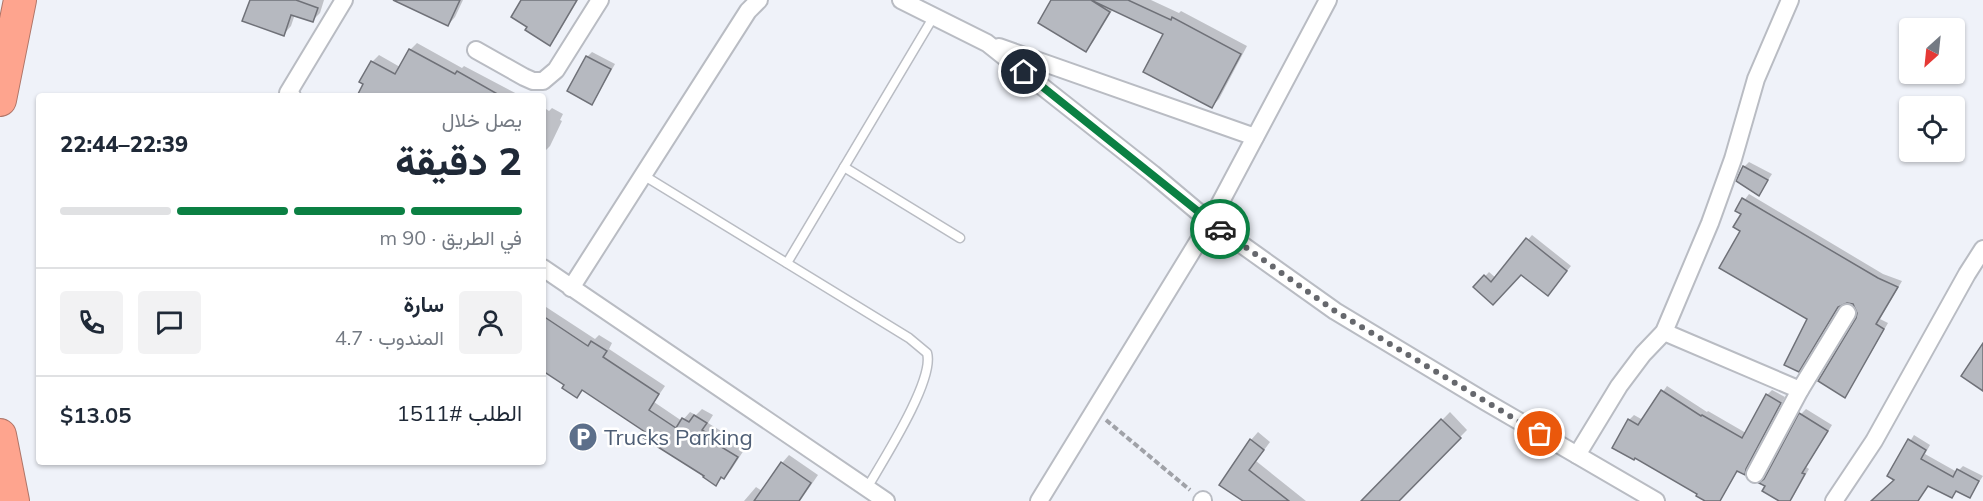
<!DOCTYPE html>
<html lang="ar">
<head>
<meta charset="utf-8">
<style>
	body { margin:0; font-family:Mulish,Vazirmatn,sans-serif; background:#f2f2f3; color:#1f2937; direction:rtl; height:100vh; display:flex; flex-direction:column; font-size:22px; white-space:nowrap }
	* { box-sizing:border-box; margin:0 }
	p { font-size:20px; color:#747a83 }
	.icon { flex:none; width:33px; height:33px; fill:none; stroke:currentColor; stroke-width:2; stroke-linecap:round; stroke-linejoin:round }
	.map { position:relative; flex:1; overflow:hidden; direction:ltr }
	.side { position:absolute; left:36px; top:93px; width:510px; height:372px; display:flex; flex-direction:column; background:#fff; border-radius:6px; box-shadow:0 2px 4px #0004; direction:rtl }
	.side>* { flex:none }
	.needle { width:39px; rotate:207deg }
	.buttons { position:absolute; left:1899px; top:18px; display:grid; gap:12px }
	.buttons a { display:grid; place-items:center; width:66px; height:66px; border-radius:6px; background:#fff; box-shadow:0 2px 4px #0004; font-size:30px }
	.pin { position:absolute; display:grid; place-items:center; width:51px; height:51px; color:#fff; margin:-26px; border:3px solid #fff; border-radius:50%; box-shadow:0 2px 6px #0007 }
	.courier { position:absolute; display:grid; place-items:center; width:60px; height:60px; margin:-30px; border:4px solid #0b8043; border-radius:50%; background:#fff; color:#222; box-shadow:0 2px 8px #0007 }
	.head em { font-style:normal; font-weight:800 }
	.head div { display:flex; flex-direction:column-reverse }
	.head { display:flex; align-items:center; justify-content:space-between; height:102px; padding:0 24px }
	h1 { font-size:39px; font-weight:800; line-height:45px }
	.bar { display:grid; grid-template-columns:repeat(4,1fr); gap:9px 6px; align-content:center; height:72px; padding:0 24px }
	.bar i { height:8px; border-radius:4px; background:#e0e1e3 }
	.bar .selected { background:#0b8043 }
	.bar p { grid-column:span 4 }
	.line { display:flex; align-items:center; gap:15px; padding:0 24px; border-top:2px solid #e0e1e3 }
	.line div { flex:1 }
	.round { display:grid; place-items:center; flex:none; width:63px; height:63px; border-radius:6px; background:#f2f2f3 }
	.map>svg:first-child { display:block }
</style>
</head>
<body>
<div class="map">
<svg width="1983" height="501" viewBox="0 0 1983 501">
	<rect width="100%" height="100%" fill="#eff2f9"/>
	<g fill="#0003">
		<polygon points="251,0 324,0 320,13 312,21 295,14 291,26 284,34"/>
		<polygon points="408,0 463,0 455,17 448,25"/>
		<polygon points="522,0 578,0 556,37 549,44 529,26"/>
		<polygon points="1053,0 1151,0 1179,13 1181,11 1247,46 1219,99 1212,106 1165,33 1113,9 1093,42 1086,50"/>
		<polygon points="417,43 462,68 464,66 521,96 359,96 372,62 379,55 400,67 410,50"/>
		<polygon points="592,52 615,64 596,98 591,103 587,57"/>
		<polygon points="543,107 549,111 552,108 563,114 560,120 562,121 550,146 543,153"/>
		<polygon points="1749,162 1772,174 1759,194 1744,167"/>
		<polygon points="1749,194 1883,274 1902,281 1880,319 1888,323 1849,391 1844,396 1857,319 1857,306 1847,301 1841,304 1803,365 1798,370 1809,318 1742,231 1743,213 1737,210"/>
		<polygon points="1532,235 1571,266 1552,289 1521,273 1493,303 1475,287 1489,272 1496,278"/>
		<polygon points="543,305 595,339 599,335 612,343 609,349 665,386 654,402 682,421 690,412 696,415 702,409 713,415 708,423 721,431 719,434 744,450 731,470 716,484 647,432 583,390 577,396 566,384 543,370"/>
		<polygon points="1667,386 1707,412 1708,411 1746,433 1767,395 1772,390 1785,397 1750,463 1749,468 1744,473 1738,470 1720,501 1708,501 1629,420 1634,415 1643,420"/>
		<polygon points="1806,409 1832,425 1806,467 1809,469 1792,499 1789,501 1782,501 1801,414"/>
		<polygon points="1450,412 1467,430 1397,501 1363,501"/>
		<polygon points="1258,432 1270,442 1256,461 1306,501 1246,501 1221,484 1251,440"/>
		<polygon points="1914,435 1930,445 1925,454 1957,472 1963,466 1983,476 1970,496 1957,491 1952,496 1929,484 1918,501 1873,501 1896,480 1889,475"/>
		<polygon points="789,455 818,475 800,501 744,501 756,487 762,491 782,463"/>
	</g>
	<g fill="#b6b9c0" stroke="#6f7178" stroke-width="1.5">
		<polygon points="250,0 296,0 318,8 313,22 291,15 284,36 242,21"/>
		<polygon points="393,0 460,0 448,26"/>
		<polygon points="521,0 577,0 550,46 525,30 527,27 511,17"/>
		<polygon points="1051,0 1128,0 1171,20 1172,17 1241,54 1212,108 1143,72 1163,34 1091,0 1110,12 1086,52 1038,23"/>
		<polygon points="409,49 455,74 457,71 501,96 357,96 363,84 359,82 371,61 395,74"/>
		<polygon points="586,56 611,69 592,105 567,91"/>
		<polygon points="1743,166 1768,180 1759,196 1736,181"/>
		<polygon points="1742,198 1878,278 1898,287 1876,324 1884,329 1845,398 1818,381 1856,318 1857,313 1853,304 1847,303 1838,307 1799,372 1784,365 1807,319 1719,268 1740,231 1733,227 1741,214 1735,211"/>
		<polygon points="1526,238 1567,271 1548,296 1521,275 1493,305 1473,287 1484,275 1491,282"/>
		<polygon points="543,316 588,346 591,341 607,351 603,357 659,394 649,410 676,428 682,418 689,422 694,415 707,423 702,430 715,438 713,442 738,457 724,479 721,477 716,486 703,477 704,476 642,437 645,432 582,390 577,398 562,388 564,385 543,371"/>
		<polygon points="1983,343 1983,391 1961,376"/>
		<polygon points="1661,390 1701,416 1702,415 1742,438 1766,394 1781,403 1746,469 1745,475 1737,471 1720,501 1705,501 1696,496 1697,494 1635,458 1634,460 1612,448 1628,419 1638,425"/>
		<polygon points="1799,413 1828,431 1802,473 1805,474 1790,501 1779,501 1762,491 1765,486 1759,483 1764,479"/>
		<polygon points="1441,419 1461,438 1399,501 1361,501"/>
		<polygon points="1250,439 1264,450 1249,470 1289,501 1243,501 1219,485"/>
		<polygon points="1908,439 1926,450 1921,459 1953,477 1957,469 1979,481 1970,498 1956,491 1952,498 1928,486 1918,501 1871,501 1894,480 1887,476"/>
		<polygon points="781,462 811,483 799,501 754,501"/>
	</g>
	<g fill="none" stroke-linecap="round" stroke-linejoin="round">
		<g stroke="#b9bcc3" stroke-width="11">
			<g id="lane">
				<polyline points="844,167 960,238"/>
				<path d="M643,175L909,338L927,353C935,380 882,462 867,488"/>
				<polyline points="787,263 934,16"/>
			</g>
		</g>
		<g stroke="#b9bcc3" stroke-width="20">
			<g id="street">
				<polyline points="901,0 987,43 1153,174 1210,222 1335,311 1486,402 1656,501"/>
				<polyline points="999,47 1255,137"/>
				<polyline points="476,50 524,77 533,81 543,81 556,70 600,0"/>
				<polyline points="292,96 288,93 344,0"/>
				<polyline points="543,268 886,501"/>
				<polyline points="571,288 748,11 759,0"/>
				<polyline points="1664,332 1800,390"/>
				<polyline points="1577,455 1619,386 1643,354 1664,332 1710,223 1733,159 1756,79 1790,0"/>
				<polyline points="1755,474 1800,390 1847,313"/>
				<polyline points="1039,501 1210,222 1328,0"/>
				<polyline points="1202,501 1203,500"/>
				<polyline points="1834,501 1874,441 1967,274 1983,249"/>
			</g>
		</g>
		<g stroke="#af7568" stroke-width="34">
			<g id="highway">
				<polyline points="0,100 20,0"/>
				<polyline points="0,435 13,501"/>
			</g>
		</g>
		<polyline stroke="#a0a2a8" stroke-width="4" stroke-dasharray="6 3" stroke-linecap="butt" points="1106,420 1190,490"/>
		<use href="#lane" stroke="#fff" stroke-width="8"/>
		<use href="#street" stroke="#fff" stroke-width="16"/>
		<use href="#highway" stroke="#fea48e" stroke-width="32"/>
	</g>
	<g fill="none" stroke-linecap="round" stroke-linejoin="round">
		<polyline stroke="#66686d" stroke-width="6" stroke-dasharray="0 10.8" points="1220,229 1335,311 1540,434"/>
		<polyline stroke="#0b8043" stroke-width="8" points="1024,72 1220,229"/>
	</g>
	<defs>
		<g id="parking-disc" transform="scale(1.5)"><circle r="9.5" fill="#5c6f8a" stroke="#fff"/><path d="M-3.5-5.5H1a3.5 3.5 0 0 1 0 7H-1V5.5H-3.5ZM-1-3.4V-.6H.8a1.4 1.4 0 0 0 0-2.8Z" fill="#fff"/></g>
	</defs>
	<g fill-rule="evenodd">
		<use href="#parking-disc" x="583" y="437"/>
	</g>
	<g text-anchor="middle" stroke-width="5" stroke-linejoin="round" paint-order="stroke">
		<g font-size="22" fill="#4e5e75" stroke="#fff" text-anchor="start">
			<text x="604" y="445">Trucks Parking</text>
		</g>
	</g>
</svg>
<div class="buttons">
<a><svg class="needle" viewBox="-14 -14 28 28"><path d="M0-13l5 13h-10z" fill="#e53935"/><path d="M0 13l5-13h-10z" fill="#747a83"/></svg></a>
<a><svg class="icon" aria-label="locate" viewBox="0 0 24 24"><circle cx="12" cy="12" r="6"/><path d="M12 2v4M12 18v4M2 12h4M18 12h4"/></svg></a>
</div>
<div class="pin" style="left:1540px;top:434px;background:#ea580c"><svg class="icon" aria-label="bag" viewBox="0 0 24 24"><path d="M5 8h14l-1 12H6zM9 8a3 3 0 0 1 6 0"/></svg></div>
<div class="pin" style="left:1024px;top:72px;background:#1f2937"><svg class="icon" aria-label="home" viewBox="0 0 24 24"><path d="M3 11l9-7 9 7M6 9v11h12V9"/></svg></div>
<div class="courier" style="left:1220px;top:229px"><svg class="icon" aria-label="car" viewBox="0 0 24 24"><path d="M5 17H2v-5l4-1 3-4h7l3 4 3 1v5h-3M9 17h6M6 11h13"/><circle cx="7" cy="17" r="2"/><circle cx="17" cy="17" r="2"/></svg></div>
<section class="side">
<div class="head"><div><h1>2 دقيقة</h1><p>يصل خلال</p></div><em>22:39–22:44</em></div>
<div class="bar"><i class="selected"></i><i class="selected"></i><i class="selected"></i><i></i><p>في الطريق · 90 m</p></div>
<div class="line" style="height:108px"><a class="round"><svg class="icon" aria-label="person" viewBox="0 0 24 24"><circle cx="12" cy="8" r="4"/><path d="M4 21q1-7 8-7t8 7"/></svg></a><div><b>سارة</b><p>المندوب · 4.7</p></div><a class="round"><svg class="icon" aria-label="chat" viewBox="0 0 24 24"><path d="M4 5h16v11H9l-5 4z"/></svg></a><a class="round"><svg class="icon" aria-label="phone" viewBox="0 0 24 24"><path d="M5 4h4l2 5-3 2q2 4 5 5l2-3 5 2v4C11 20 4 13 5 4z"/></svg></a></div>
<div class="line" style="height:78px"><div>الطلب #1511</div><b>$13.05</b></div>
</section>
</div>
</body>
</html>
